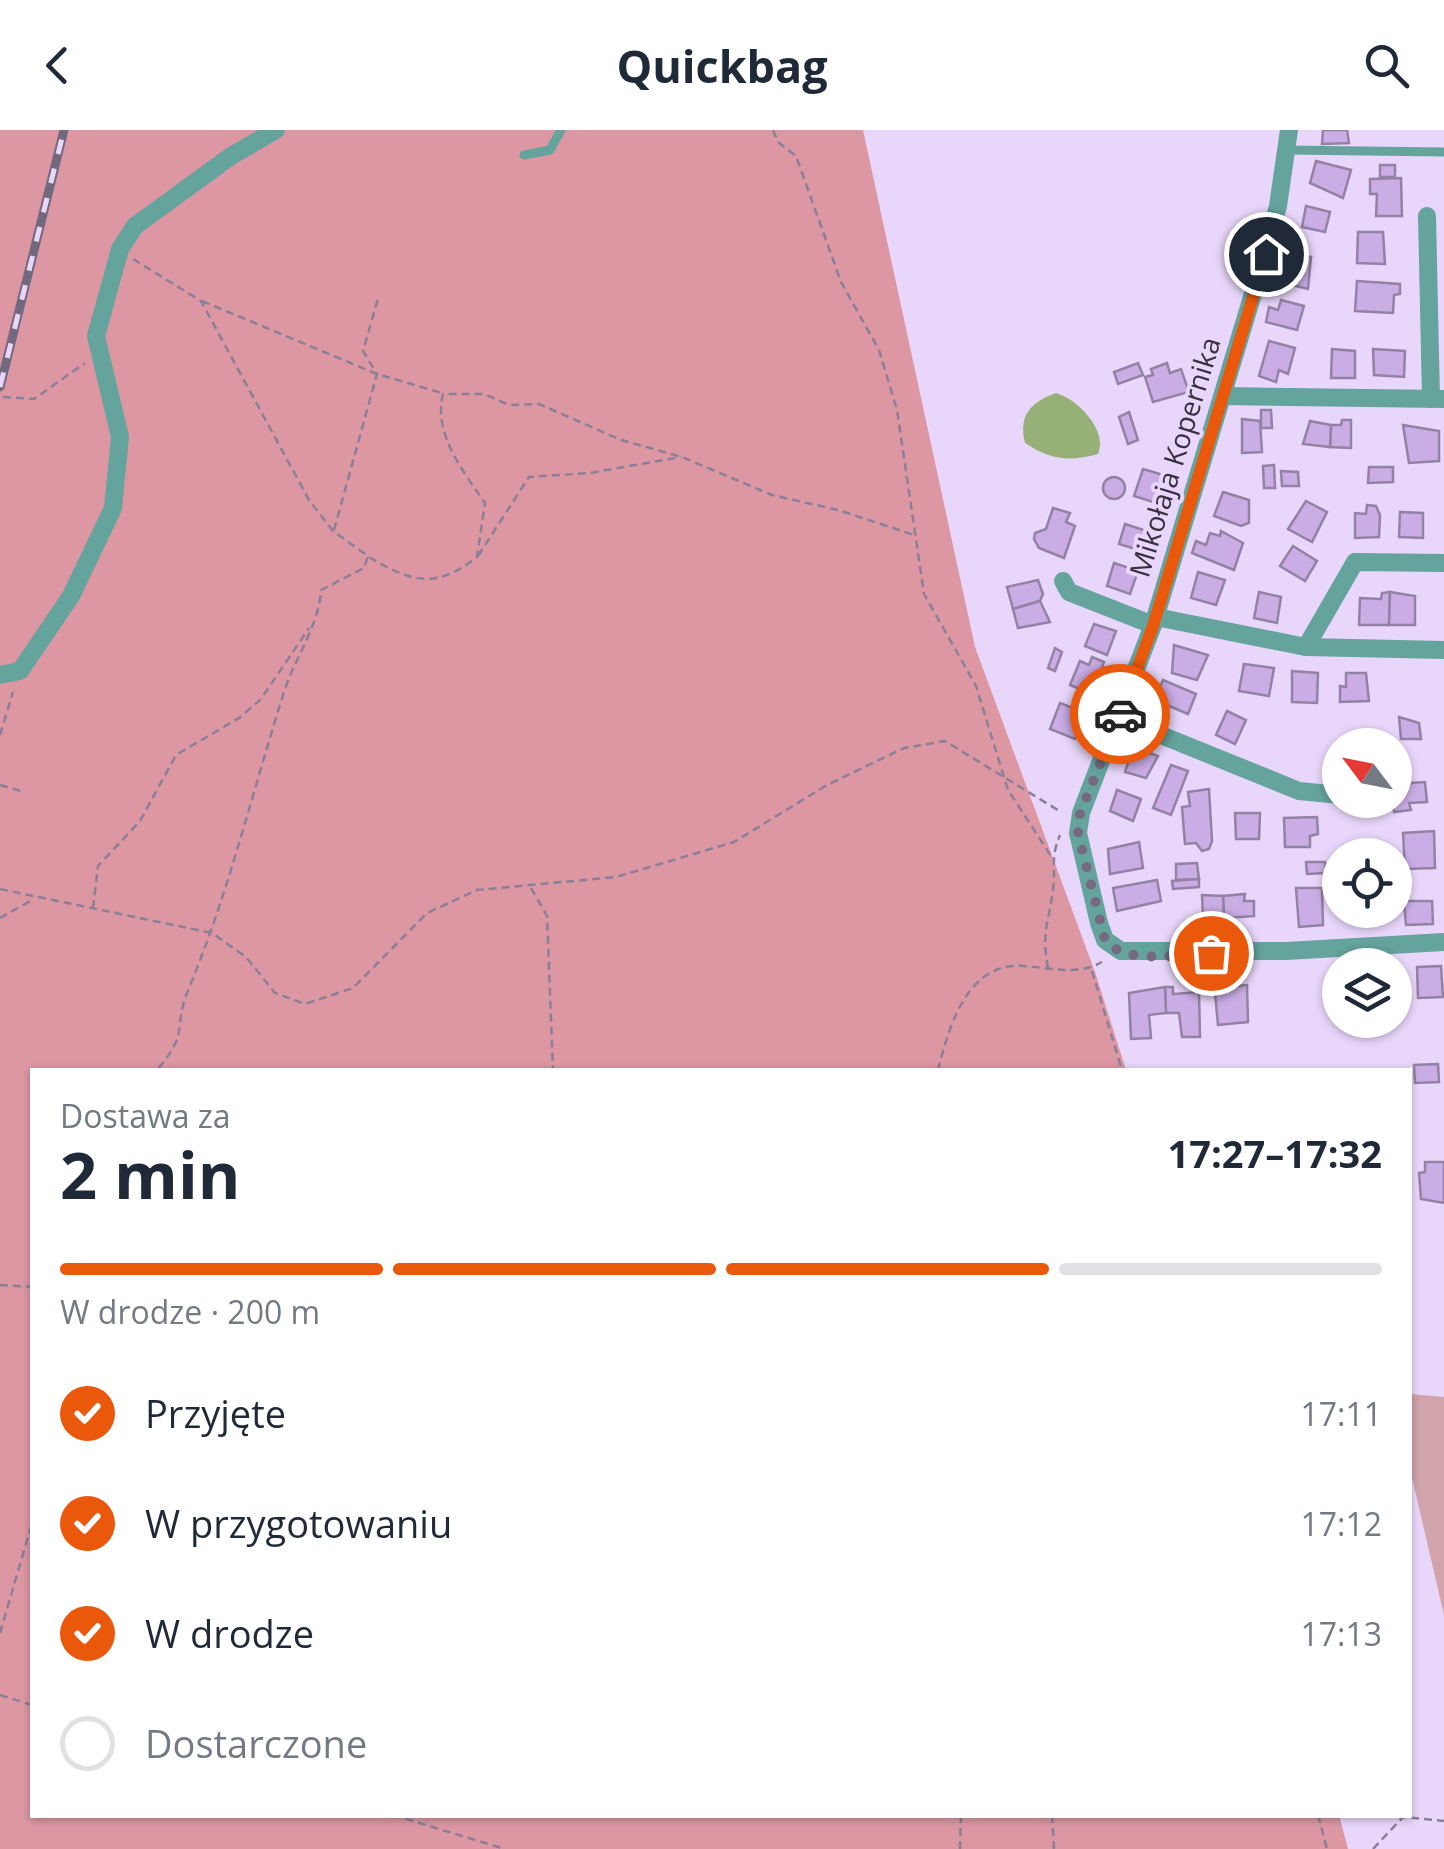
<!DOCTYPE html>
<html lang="pl">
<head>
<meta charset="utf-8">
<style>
	body { margin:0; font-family:"Open Sans",sans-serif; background:#f6f6f7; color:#1f2937; height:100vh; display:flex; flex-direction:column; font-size:38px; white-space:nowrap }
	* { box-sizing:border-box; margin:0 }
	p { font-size:32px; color:#747a83 }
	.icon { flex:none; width:55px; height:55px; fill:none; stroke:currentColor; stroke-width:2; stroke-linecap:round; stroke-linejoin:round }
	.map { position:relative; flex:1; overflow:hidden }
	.side { position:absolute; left:30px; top:938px; width:1382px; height:750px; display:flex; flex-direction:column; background:#fff; border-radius:0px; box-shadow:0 2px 8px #0004 }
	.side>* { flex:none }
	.needle { width:65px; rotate:302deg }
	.controls { position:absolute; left:1322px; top:598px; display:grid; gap:20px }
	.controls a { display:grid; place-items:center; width:90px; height:90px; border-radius:50%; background:#fff; box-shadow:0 2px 8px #0004; font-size:50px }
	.pin { position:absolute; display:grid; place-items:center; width:85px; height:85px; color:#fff; margin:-42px; border:5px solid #fff; border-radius:50%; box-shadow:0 2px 10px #0007 }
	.courier { position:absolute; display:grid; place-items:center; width:100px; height:100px; margin:-50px; border:8px solid #ea580c; border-radius:50%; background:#fff; color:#222; box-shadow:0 2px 12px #0007 }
	.head em { font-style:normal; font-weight:700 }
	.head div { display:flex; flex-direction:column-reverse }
	.head { display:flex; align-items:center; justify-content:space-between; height:170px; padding:0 30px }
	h1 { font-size:65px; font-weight:700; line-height:75px }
	.bar { display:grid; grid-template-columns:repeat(4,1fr); gap:15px 10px; align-content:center; height:120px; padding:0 30px }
	.bar i { height:12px; border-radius:8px; background:#e0e1e3 }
	.bar .active { background:#ea580c }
	.bar p { grid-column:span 4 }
	ol { padding:0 30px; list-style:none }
	li { display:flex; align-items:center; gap:30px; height:110px }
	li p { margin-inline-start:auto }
	li .icon { padding:10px; border-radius:50%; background:#ea580c; color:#fff; stroke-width:4 }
	li:last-child { color:#747a83 }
	li i { width:55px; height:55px; border:5px solid #e0e1e3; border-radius:50% }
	header { display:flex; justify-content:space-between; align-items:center; height:130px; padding:0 30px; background:#fff; font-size:45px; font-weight:700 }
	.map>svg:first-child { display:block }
</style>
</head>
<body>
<header><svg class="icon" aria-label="back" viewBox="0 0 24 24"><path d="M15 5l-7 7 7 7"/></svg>Quickbag<svg class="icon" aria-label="search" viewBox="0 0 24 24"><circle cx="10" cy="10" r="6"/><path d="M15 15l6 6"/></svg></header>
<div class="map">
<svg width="1444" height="1719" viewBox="0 0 1444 1719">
	<rect width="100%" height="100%" fill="#e9d7fb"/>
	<polygon fill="#d1a3aa" points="1410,1264 1444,1267 1444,1485 1410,1339"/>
	<polygon fill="#dc97a3" points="0,0 863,0 975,517 1095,842 1126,940 32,940 32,1685 1339,1685 1348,1719 0,1719"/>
	<path fill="#97b077" d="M1056,263C1078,269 1108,301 1098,324C1069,332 1051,330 1025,313C1018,285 1031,272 1056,263Z"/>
	<g fill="#caade5" stroke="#9382a3" stroke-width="2.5">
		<polygon points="1323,0 1347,0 1349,13 1322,14"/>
		<polygon points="1316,31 1351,40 1343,68 1310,53"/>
		<rect x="1380" y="35" width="15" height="12"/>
		<polygon points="1401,48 1402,86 1376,86 1377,64 1370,64 1370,49"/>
		<polygon points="1306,76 1330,82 1325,102 1302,97"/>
		<polygon points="1358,102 1383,102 1385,134 1357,133"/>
		<polygon points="1289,122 1311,127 1308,159 1288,154 1289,138 1285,137"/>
		<polygon points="1357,151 1400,154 1400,164 1394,165 1393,183 1355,181"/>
		<polygon points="1281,170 1304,176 1297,200 1266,192 1269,177 1278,180"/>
		<polygon points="1269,211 1295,218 1288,244 1279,240 1276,252 1259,246"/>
		<polygon points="1332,219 1355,221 1355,248 1331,248"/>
		<polygon points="1373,219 1405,221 1404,247 1374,245"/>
		<polygon points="1138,233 1143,245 1118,254 1114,242"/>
		<polygon points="1167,233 1170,243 1181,239 1189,262 1153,272 1145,247 1153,245 1151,239"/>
		<polygon points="1261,280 1271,280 1272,298 1261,298"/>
		<polygon points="1129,282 1138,310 1128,314 1119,287"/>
		<polygon points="1242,289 1260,291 1262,322 1242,323"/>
		<polygon points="1342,290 1351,290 1351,318 1330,317 1331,295 1341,295"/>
		<polygon points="1310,291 1331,295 1330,317 1303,314"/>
		<polygon points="1403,295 1439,301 1439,331 1409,333"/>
		<polygon points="1274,335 1275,358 1264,358 1263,336"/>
		<polygon points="1369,337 1393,337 1393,352 1368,353"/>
		<polygon points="1143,339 1167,346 1159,374 1134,366"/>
		<polygon points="1281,341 1298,342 1299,356 1282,356"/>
		<circle cx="1114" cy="358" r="11"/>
		<polygon points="1223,362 1249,370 1249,393 1241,396 1214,386"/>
		<polygon points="1306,371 1327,382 1312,412 1288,399"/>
		<polygon points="1367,375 1376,376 1380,385 1379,407 1355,408 1355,383 1366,384"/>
		<polygon points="1053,378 1070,383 1066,392 1075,396 1064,428 1039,418 1034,409 1035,403 1046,399"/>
		<polygon points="1400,382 1423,383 1423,408 1399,407"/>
		<polygon points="1125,394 1150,402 1147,412 1157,415 1154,425 1119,414"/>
		<polygon points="1221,401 1243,413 1234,440 1192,423 1196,411 1206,415 1210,403 1220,406"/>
		<polygon points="1293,416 1317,431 1305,451 1280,436"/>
		<polygon points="1114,433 1138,441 1130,464 1107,456"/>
		<polygon points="1198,442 1225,450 1216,475 1191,468"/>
		<polygon points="1038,450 1043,464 1040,471 1013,479 1007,457"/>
		<polygon points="1259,462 1281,467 1277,493 1254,488"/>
		<polygon points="1390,462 1389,495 1359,495 1360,468 1381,469 1382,463"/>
		<polygon points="1390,462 1415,466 1415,495 1389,495"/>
		<polygon points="1040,471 1050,492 1018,498 1013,479"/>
		<polygon points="1094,494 1116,501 1107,525 1085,516"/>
		<polygon points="1174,515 1208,525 1197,550 1172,543"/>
		<polygon points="1055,518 1062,522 1055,541 1048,538"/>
		<polygon points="1092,527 1104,532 1092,564 1070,555 1080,531 1089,535"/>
		<polygon points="1244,534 1274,538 1269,566 1239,561"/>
		<polygon points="1292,541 1318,543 1317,573 1292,572"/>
		<polygon points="1346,543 1366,543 1369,571 1340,572 1340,556 1346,557"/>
		<polygon points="1163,550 1196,564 1188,584 1155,570"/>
		<polygon points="1060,573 1086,583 1075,609 1050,599"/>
		<polygon points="1227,581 1246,590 1235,614 1216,605"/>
		<polygon points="1399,587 1419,593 1421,609 1401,609"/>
		<rect x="1343" y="608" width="24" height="7"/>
		<polygon points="1133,617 1158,626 1146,648 1125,642"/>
		<polygon points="1171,635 1188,641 1171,685 1153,678"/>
		<polygon points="1425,652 1427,672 1409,673 1411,680 1394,682 1393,671 1384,671 1395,670 1395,654"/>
		<polygon points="1209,659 1212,711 1209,719 1202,721 1196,713 1185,714 1182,677 1190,676 1188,662"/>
		<polygon points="1117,660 1141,669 1133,691 1110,681"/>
		<polygon points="1235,683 1260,683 1259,709 1236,709"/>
		<polygon points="1317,687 1318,704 1310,706 1310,717 1285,717 1284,688"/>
		<polygon points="1434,701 1435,738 1405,739 1403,703"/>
		<polygon points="1139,712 1143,738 1110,744 1108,719"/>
		<polygon points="1306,732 1325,732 1326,743 1307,744"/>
		<polygon points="1197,733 1199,749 1176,750 1176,734"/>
		<polygon points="1199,749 1199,757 1173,759 1172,751"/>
		<polygon points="1157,750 1161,771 1117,781 1113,758"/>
		<polygon points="1296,758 1322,758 1323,795 1299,797"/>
		<polygon points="1245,764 1244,771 1254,771 1254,786 1224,788 1223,766"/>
		<polygon points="1202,765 1223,766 1224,788 1203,788"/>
		<polygon points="1404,771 1432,771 1433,794 1406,795"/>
		<polygon points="1441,836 1443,867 1418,868 1417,837"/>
		<polygon points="1226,849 1236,849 1236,856 1247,855 1248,892 1218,895 1214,852 1224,852 1226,856"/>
		<polygon points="1165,857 1173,857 1173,864 1199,862 1200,907 1182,907 1179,883 1166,883"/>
		<polygon points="1165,857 1166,883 1149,885 1151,908 1131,909 1129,863"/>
		<polygon points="1340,864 1340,878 1328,878 1326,865"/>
		<polygon points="1357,890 1390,890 1390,894 1358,903"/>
		<polygon points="1438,934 1439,952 1415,953 1414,935"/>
		<polygon points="1425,1032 1444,1032 1444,1073 1421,1069 1419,1043 1425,1042"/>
	</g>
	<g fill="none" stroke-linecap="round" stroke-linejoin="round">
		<g stroke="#8b7f97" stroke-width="2.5" stroke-dasharray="8 5" stroke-linecap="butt">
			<polyline points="773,0 778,12 796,26 841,152 879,220 897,280 924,464 976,556 1008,660 1051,726"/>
			<path d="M133,129L201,171L309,370L333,401L368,426L364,438L321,460C319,495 296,526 285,559C253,659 229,762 189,858C172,897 191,901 157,940"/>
			<polyline points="202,171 377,244 442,263"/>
			<polyline points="3,267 34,269 85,233"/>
			<polyline points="334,400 377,244 363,221 379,165"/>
			<polyline points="478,426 529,347 590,343 681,327"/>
			<path d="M369,427C413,453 436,459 477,427L485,373C463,341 433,304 443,264H484L509,275L539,274L621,310L682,327L772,365L838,380L914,405"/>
			<polyline points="0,605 13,562"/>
			<polyline points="0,655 24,662"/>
			<polyline points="531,758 547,786 553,940"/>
			<polyline points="0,759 212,803 246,827 275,863 305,874 353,858 427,783 477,760 616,747 734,712 827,655 904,618 945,611 1061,682"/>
			<polyline points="93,778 98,736 140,691 176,625 239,588 261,569 309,498"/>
			<polyline points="0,788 34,769"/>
			<path d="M1048,838C1041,801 1049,793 1053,759C1056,736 1050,729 1060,705"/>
			<polyline points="1092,841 1122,940"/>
			<path d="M938,940C949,896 968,830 1025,836C1052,838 1077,846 1102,832"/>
			<polyline points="0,1155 32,1157"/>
			<polyline points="0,1503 32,1393"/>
			<polyline points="0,1565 32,1575"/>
			<polyline points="393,1685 505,1719"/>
			<polyline points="1052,1685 1054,1719"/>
			<polyline points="1318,1685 1327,1719"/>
			<polyline points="960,1719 961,1685"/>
			<polyline points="1373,1719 1403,1687 1444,1691"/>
		</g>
		<g stroke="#65a39d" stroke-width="9">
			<polyline points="1287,20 1444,22"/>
			<polyline points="524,25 550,20 561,0"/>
		</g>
		<g stroke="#65a39d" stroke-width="18">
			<polyline points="1289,0 1278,76 1265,124 1153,495 1081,683 1078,703 1099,793 1105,810 1121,821 1286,821 1444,812"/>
			<polyline points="1427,86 1431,269"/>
			<polyline points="1223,266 1444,269"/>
			<polyline points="1063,451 1069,462 1153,495"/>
			<polyline points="1156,487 1306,517 1444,520"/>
			<polyline points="1306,517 1355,432 1444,433"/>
			<polyline points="0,545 20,541 71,466 113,378 120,307 96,206 120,119 135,96 231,26 276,0"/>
			<polyline points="1119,588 1299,661 1340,665"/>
		</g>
		<g stroke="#73697e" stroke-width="9">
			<polyline id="rail" points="0,257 64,0"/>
		</g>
		<use href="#rail" stroke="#e9d7fb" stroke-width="5" stroke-dasharray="15" stroke-linecap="butt"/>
	</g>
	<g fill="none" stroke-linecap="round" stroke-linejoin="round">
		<path stroke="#756a80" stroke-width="10" stroke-dasharray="0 18" d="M1120,584L1080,684L1078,703L1105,810C1126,836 1181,824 1211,823"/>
		<polyline stroke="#ea580c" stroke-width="12" points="1120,584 1153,496 1266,124"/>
	</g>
	<g text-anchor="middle" stroke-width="8" stroke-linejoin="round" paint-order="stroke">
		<g font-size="28" fill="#37303e" stroke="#e9d7fb">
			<text transform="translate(1175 327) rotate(-73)" y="10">Mikołaja Kopernika</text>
		</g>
	</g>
</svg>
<div class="controls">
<a><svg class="needle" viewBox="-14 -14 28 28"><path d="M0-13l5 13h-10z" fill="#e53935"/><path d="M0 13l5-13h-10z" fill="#747a83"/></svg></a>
<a><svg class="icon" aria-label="locate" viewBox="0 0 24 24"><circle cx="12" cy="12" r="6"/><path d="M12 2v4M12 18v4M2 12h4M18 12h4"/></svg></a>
<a><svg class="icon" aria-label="layers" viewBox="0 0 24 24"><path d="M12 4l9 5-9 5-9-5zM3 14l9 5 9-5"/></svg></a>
</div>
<div class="pin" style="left:1211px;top:823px;background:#ea580c"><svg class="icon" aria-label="bag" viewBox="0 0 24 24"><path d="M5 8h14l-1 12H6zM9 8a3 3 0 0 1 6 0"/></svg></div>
<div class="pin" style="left:1266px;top:124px;background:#1f2937"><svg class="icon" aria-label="home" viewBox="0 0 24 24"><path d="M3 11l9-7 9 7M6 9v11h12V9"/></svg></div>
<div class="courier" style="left:1120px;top:584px"><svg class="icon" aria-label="car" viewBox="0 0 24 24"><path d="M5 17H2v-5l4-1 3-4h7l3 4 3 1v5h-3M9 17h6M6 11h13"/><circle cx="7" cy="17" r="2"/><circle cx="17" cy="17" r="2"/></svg></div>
<section class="side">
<div class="head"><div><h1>2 min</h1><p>Dostawa za</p></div><em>17:27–17:32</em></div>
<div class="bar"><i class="active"></i><i class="active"></i><i class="active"></i><i></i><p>W drodze · 200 m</p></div>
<ol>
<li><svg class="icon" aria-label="check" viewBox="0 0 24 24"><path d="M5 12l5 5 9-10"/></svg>Przyjęte<p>17:11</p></li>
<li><svg class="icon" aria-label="check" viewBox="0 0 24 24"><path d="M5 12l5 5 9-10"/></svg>W przygotowaniu<p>17:12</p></li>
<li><svg class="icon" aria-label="check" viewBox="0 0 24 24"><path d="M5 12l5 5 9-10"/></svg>W drodze<p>17:13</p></li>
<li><i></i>Dostarczone</li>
</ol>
</section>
</div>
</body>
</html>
